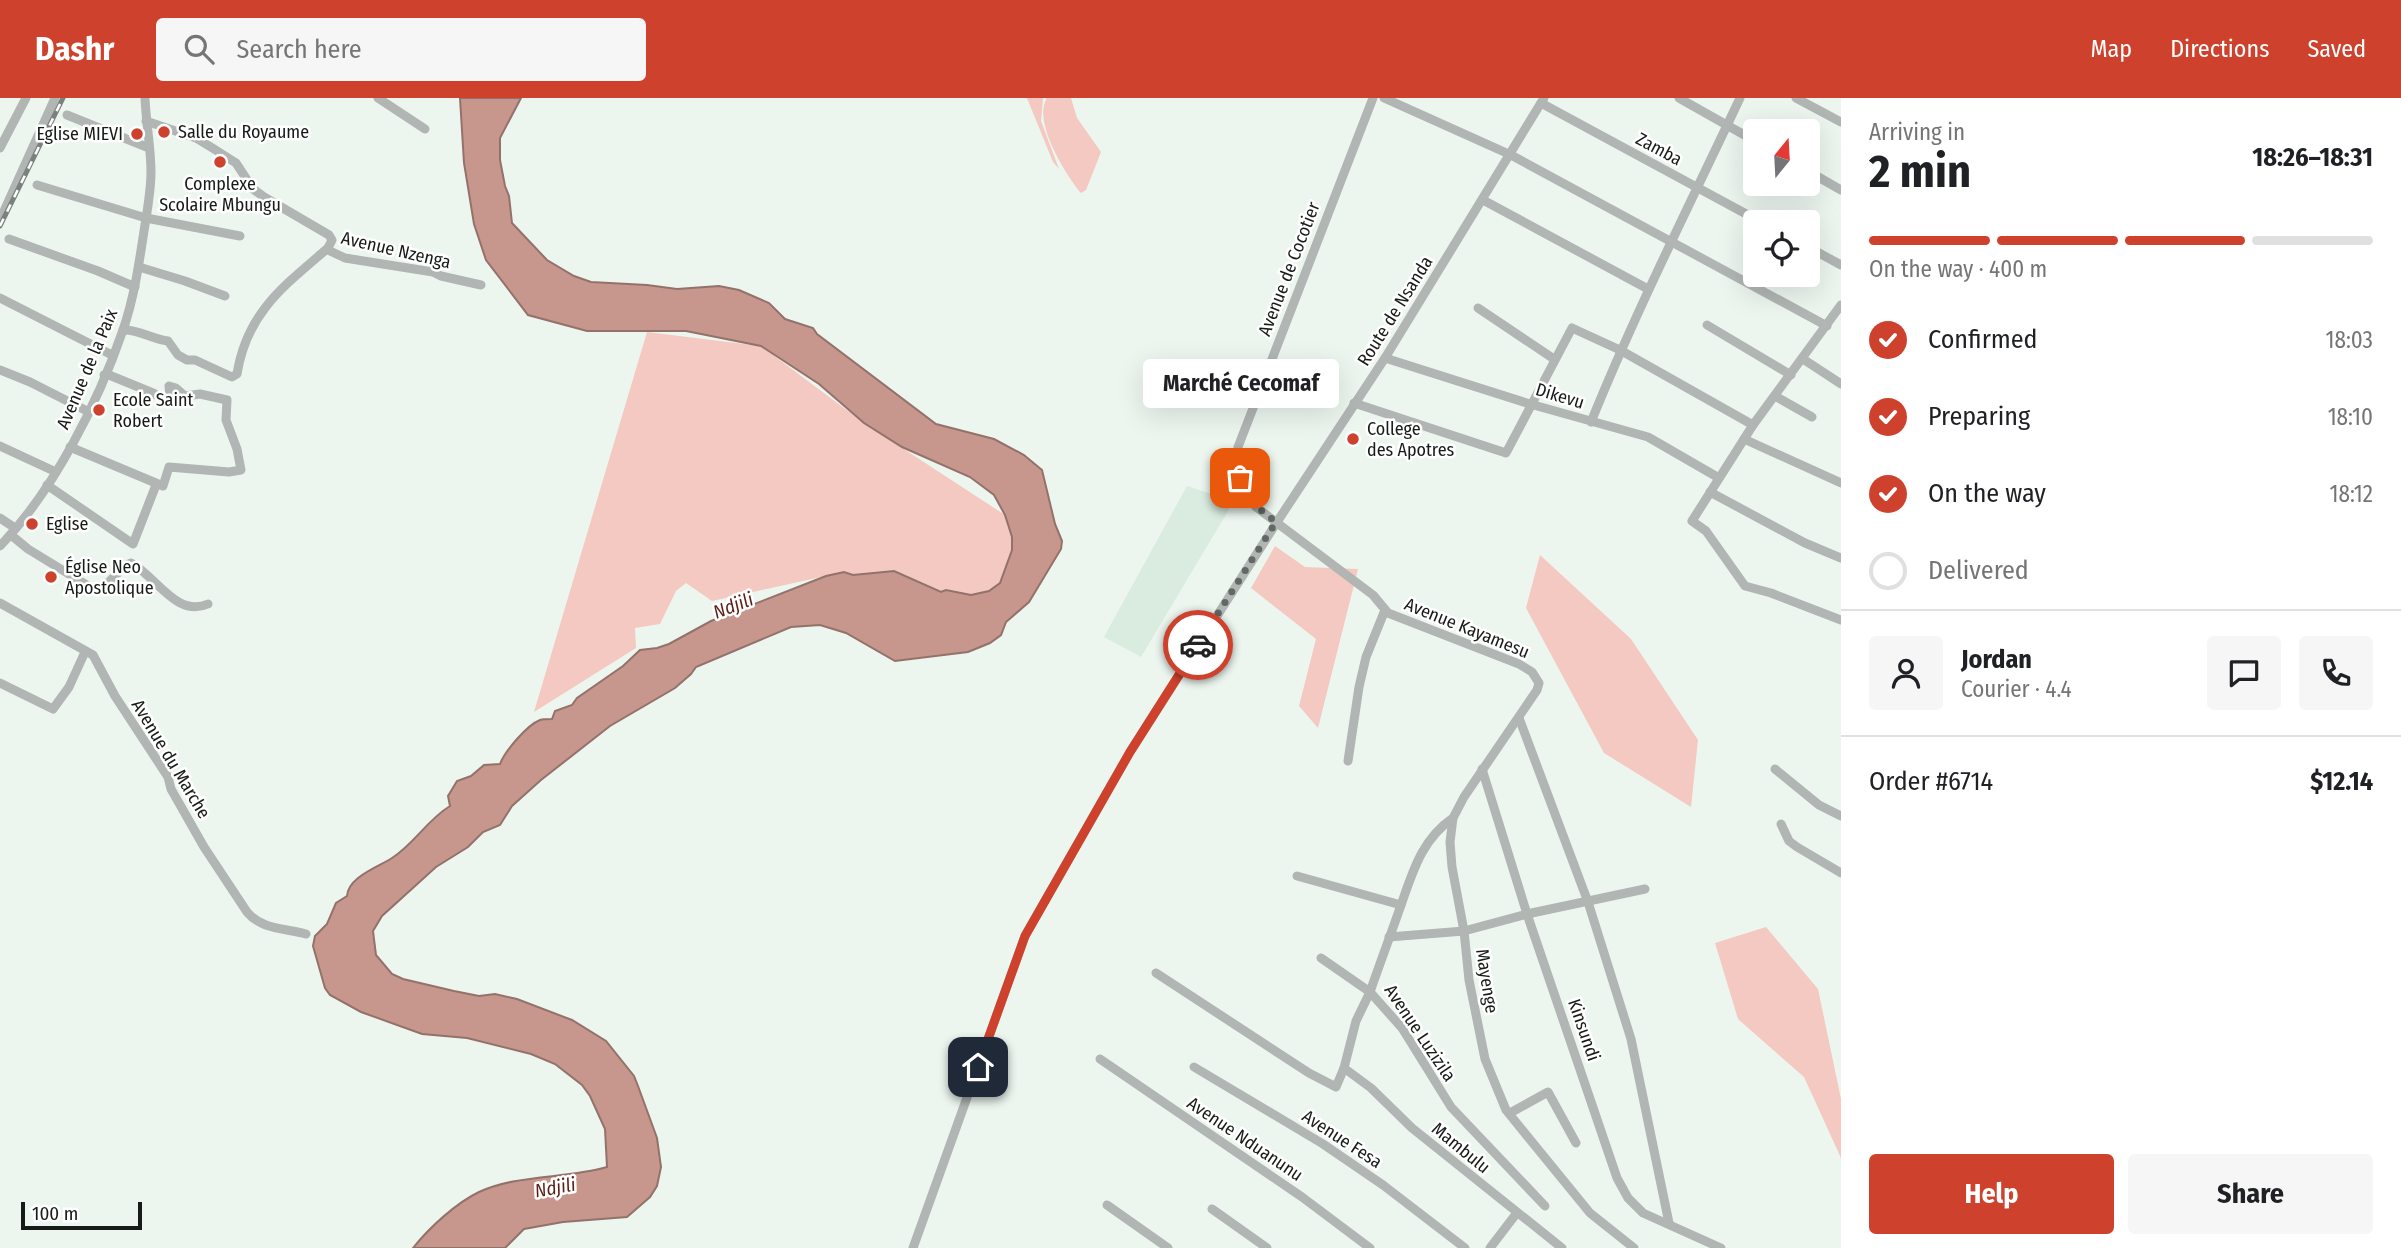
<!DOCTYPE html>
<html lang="en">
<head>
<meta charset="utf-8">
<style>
	body { margin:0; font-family:"Fira Sans Condensed",sans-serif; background:#f6f6f6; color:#202124; height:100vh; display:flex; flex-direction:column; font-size:26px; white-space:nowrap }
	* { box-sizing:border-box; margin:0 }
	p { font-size:23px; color:#757577 }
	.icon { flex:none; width:38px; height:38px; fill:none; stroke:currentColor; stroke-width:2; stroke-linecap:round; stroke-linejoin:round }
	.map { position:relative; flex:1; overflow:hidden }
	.side { display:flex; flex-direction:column; background:#fff; width:560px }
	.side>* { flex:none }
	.needle { width:46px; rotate:18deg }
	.controls { position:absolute; left:1743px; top:21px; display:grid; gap:14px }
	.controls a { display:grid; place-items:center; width:77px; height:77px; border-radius:7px; background:#fff; box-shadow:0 7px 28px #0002; font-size:35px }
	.scale { position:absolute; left:21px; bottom:18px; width:121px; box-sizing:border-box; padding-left:7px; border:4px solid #171b18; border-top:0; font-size:19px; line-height:24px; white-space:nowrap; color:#171b18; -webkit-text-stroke:5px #fff; paint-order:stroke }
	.pin { position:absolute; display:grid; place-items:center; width:60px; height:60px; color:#fff; margin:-30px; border-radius:14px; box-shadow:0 4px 10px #0006 }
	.courier { position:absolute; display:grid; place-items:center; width:70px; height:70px; margin:-35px; border:5px solid #ce422d; border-radius:50%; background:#fff; color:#222; box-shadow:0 2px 9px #0007 }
	.bubble { position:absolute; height:49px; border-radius:7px; background:#fff; box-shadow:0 7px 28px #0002; font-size:23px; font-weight:700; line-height:49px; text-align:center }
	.overview em { font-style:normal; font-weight:700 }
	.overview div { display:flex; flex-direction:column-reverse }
	.overview { display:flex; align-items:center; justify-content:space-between; height:119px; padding:0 28px }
	h1 { font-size:46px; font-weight:700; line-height:52px }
	.bar { display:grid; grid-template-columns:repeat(4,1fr); gap:10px 7px; align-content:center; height:84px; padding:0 28px }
	.bar i { height:9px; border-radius:5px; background:#e0e0e0 }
	.bar .on { background:#ce422d }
	.bar p { grid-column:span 4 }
	.line { display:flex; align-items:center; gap:18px; padding:0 28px; border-top:2px solid #e0e0e0 }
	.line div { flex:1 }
	.round { display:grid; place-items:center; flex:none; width:74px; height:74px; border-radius:7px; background:#f6f6f6 }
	ol { padding:0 28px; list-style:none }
	li { display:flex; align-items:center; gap:21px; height:77px }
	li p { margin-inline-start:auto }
	li .icon { padding:7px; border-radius:50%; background:#ce422d; color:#fff; stroke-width:4 }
	li:last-child { color:#757577 }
	li i { width:38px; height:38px; border:4px solid #e0e0e0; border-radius:50% }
	.button { display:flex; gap:14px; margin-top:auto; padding:14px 28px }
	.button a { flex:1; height:80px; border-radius:7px; background:#ce422d; color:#fff; font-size:28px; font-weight:700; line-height:80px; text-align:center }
	.button a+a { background:#f6f6f6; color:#202124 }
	header { display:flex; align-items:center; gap:42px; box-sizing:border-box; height:98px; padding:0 35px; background:#ce422d; color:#fff }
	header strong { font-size:33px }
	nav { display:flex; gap:38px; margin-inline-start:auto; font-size:24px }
	.search { width:490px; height:63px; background:#f6f6f6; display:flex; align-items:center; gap:18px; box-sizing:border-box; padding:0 24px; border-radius:7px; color:#757577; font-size:26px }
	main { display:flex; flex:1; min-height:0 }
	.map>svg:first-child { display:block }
</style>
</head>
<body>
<header>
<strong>Dashr</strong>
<div class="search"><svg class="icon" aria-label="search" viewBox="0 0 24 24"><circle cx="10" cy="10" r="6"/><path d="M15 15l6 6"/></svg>Search here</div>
<nav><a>Map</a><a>Directions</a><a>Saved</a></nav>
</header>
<main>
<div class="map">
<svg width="1841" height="1150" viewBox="0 0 1841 1150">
	<rect width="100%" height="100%" fill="#ecf6ef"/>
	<polygon fill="#daebdf" points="1187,388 1234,403 1141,559 1104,539"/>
	<g fill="#f3c9c1">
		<polygon points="1027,0 1043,0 1041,23 1059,71 1053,64"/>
		<path d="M1047,0H1071L1077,20L1101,54L1086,92L1081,95C1066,77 1032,23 1047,0Z"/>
		<polygon points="647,234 761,248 864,325 1005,417 1012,440 1012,452 1000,485 989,493 977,497 941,494 894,473 853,477 844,474 712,503 686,485 676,493 660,526 635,530 636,550 534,614"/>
		<polygon points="1275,448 1305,469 1358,471 1318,630 1299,608 1316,541 1251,490"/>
		<polygon points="1540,457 1631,541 1698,642 1691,709 1604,655 1526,510"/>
		<polygon points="1766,829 1818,891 1841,1001 1841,1060 1804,979 1738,921 1715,845"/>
	</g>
	<path fill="#c7978d" stroke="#92726a" stroke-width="2" d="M460,0H521L500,40V62L505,88L509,98L512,125L547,162L574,178L591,184L647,187L677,191L719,188L739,192L769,205L785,221L813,230L817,236L936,326L994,341L1024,357L1042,372L1055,426L1062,443L1061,451L1029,504L1006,524L1001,537L990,545L968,554L895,563L846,535L820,527L791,529L696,569L691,576L675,590L610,628L541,682L512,708L500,727L483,734L468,749L436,769L382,818L373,833L376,857L392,876L403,881L454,893L479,898L495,896L517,901L572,922L606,943L634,978L638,988L657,1040L661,1069L657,1088L650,1099L627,1119L563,1124L524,1131L505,1150H413C429,1130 456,1105 479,1094C518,1076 566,1081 607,1069L605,1031L590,998L582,987L555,966L531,956L467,940L422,936L361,914L330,897L325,890L313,848L315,838L327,826L336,805L347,798C348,779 378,769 392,760C415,745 427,722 450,708L448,698L457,683L471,678L484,667L500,666C505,653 527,627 540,622C543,621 548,621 552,621L555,613L572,607L577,600L623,568L640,552L657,550L669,546L711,523L826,478L844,474L853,477L894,473L941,494L946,492L971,497L989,493L1000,485L1012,452V439L1005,417L994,397L970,379L902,349L864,325L819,286L761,248L686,233H587L528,217L486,162L474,126L464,65Z"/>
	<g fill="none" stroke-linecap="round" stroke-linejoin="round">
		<g stroke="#b1b5b3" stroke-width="9">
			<polyline points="378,0 425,31"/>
			<path d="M1373,0L1238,349C1237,375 1240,389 1256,409L1373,497L1388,515L1519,566L1532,574L1539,585L1537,592L1464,699L1453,720L1450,744L1452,769L1464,833L1469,882L1485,961L1506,1012L1590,1115L1634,1150"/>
			<polyline points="1384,0 1511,57 1827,228"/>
			<polyline points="1679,0 1755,43"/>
			<polyline points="1796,0 1841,24"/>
			<polyline points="1541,5 1761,124"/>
			<polyline points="67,17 149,50"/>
			<polyline points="146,23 196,40 214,51 236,65 253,91 264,99 329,137 332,142 328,150 330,153 345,160 433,174 441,178 481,187"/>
			<polyline points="0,50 26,0"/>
			<polyline points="1808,73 1841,92"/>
			<polyline points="37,87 146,120 240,138"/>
			<polyline points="1483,102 1648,191"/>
			<polyline points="0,122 55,0"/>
			<polyline points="9,141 98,173 135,189"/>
			<polyline points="1808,149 1841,167"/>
			<polyline points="139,169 185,183 225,198"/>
			<polyline points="0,200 112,257"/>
			<polyline points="1841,207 1753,327 1692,423 1706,433 1745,488 1771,495 1841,522"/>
			<polyline points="1478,210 1554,261"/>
			<polyline points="1707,227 1791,277"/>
			<path d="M123,232C138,231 152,241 168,243L178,257L187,262H195L232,279L237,276C247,214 284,188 328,150"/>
			<polyline points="1385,260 1530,306 1648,339 1719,380"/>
			<polyline points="1803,261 1841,286"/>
			<polyline points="0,272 30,284 89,314"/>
			<polyline points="1775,298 1812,319"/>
			<polyline points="1354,305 1506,355 1572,230 1620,252 1753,327"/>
			<path d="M1591,324C1636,213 1689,108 1740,0"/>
			<polyline points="1744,341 1841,385"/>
			<polyline points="0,348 56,374"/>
			<polyline points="70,349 163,388 169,369 229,374 241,372 237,351 226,322 227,302 200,296 185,298 176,290 169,288 170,299 165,302 153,295 109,277 104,277"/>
			<polyline points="47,387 133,446 156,387"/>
			<polyline points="1710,394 1805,445 1841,460"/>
			<polyline points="0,420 15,430"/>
			<path d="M11,437L28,451L95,492C111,488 117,471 131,465C156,478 176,520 208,506"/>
			<path d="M0,448C54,392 98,305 123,232C134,200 139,166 144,133C147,114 151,93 151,74C151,50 146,25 145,0"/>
			<path d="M0,505L93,557L115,598L168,679L171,691L204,749L247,814C262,832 285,830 306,836"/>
			<polyline points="0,585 53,611 69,589 85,554"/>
			<polyline points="1519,620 1588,804 1631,941 1669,1125"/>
			<polyline points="1348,663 1359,589 1366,559 1385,512"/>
			<polyline points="1482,671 1527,816 1617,1080 1628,1100 1643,1115 1721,1150"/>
			<polyline points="1775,671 1819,707 1841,718"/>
			<path d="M1453,720C1422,741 1413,773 1401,807C1391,836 1380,865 1370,894L1402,930L1451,1009L1545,1108"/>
			<polyline points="1781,726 1789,743 1797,749 1841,775"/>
			<polyline points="1297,778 1401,807"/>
			<polyline points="1389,839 1464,833 1527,816 1645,791"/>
			<polyline points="1321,860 1370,894 1356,923 1344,970 1371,990 1412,1030 1562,1150"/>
			<polyline points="1156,875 1309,975 1336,989 1344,970"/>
			<polyline points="1100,961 1302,1099 1370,1150"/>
			<polyline points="1194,969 1323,1046 1383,1087 1465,1150"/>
			<polyline points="1510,1015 1548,994 1576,1045"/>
			<polyline points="1107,1107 1168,1150"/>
			<polyline points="1212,1111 1267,1150"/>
			<polyline points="913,1150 1025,838 1130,654 1277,424 1385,260 1544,0"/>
			<polyline points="1490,1150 1516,1116"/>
		</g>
		<g stroke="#7b827d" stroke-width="5">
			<polyline id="rail" points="0,128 63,0"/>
		</g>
		<use href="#rail" stroke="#fff" stroke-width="2.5" stroke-dasharray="8" stroke-linecap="butt"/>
	</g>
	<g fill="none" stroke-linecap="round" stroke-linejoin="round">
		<path stroke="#626863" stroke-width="7" stroke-dasharray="0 12.6" d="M1198,547L1276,424C1259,411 1245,401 1240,380"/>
		<polyline stroke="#ce422d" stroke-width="9" points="978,969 1025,838 1130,654 1198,547"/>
	</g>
	<g fill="#ce422d" stroke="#fff" stroke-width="2.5">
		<circle cx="164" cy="34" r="7"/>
		<circle cx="137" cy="36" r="7"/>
		<circle cx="220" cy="64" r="7"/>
		<circle cx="99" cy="312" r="7"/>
		<circle cx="1353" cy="341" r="7"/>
		<circle cx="32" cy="426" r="7"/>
		<circle cx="51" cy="479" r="7"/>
	</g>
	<g text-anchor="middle" stroke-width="5" stroke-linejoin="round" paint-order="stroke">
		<g font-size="18" fill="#171b18" stroke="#fff" text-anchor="start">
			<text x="178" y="40">Salle du Royaume</text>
			<text x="123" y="42" text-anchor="end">Eglise MIEVI</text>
			<text x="220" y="92" text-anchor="middle">Complexe<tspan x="220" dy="21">Scolaire Mbungu</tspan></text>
			<text x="113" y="308">Ecole Saint<tspan x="113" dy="21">Robert</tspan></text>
			<text x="1367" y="337">College<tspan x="1367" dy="21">des Apotres</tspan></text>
			<text x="46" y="432">Eglise</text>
			<text x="65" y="475">Église Neo<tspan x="65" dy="21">Apostolique</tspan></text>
		</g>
		<g font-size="18" fill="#171b18" stroke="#fff">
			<text transform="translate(1659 51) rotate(28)" y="6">Zamba</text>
			<text transform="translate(396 152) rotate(13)" y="6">Avenue Nzenga</text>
			<text transform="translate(1289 171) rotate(-69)" y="6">Avenue de Cocotier</text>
			<text transform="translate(1395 213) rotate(-58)" y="6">Route de Nsanda</text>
			<text transform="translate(87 271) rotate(-67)" y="6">Avenue de la Paix</text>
			<text transform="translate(1560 298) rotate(17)" y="6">Dikevu</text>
			<text transform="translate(1467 530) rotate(22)" y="6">Avenue Kayamesu</text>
			<text transform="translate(171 661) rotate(59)" y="6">Avenue du Marche</text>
			<text transform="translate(1487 883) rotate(81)" y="6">Mayenge</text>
			<text transform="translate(1584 932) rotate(71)" y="6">Kinsundi</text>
			<text transform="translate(1420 935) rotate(56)" y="6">Avenue Luzizila</text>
			<text transform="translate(1245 1041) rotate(34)" y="6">Avenue Nduanunu</text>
			<text transform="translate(1342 1041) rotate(33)" y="6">Avenue Fesa</text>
			<text transform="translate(1461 1050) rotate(39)" y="6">Mambulu</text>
		</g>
		<g font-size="19" font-style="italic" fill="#5a1e15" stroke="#fff">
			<text transform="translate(733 507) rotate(-21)" y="7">Ndjili</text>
			<text transform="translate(555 1089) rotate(-10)" y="7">Ndjili</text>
		</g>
	</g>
</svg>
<div class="controls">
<a><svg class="needle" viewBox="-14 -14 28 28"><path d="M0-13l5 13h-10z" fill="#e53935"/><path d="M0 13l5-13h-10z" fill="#757577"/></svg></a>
<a><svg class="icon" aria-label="locate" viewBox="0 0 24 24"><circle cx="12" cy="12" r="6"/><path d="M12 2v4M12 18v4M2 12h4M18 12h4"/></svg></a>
</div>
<div class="scale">100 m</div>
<div class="pin" style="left:1240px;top:380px;background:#ea580c"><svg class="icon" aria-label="bag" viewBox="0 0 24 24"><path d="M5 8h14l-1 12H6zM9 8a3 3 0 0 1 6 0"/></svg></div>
<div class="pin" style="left:978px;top:969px;background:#1f2937"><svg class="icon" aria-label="home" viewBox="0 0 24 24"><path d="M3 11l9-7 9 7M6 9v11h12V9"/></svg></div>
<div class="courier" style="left:1198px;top:547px"><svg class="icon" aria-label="car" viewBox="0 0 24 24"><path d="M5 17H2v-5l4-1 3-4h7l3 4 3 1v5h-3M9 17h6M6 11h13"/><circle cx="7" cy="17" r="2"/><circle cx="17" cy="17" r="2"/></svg></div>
<div class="bubble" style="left:1143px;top:261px;width:196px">Marché Cecomaf</div>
</div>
<section class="side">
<div class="overview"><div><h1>2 min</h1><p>Arriving in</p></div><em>18:26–18:31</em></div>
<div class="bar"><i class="on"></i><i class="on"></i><i class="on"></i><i></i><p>On the way · 400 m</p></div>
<ol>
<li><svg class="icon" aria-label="check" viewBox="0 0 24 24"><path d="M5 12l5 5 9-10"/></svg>Confirmed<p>18:03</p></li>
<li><svg class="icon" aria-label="check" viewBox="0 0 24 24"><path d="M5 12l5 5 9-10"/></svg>Preparing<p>18:10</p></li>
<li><svg class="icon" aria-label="check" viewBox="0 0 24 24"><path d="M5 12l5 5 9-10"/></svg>On the way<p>18:12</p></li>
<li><i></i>Delivered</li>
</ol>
<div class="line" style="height:126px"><a class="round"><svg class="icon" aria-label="person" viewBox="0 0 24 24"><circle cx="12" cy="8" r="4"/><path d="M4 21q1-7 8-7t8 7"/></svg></a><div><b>Jordan</b><p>Courier · 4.4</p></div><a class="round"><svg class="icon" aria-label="chat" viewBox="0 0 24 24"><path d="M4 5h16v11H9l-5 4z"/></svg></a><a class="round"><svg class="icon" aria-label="phone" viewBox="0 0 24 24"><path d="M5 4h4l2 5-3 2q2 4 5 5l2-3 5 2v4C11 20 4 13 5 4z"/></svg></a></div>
<div class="line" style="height:91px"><div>Order #6714</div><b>$12.14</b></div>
<div class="button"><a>Help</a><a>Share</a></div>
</section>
</main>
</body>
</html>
